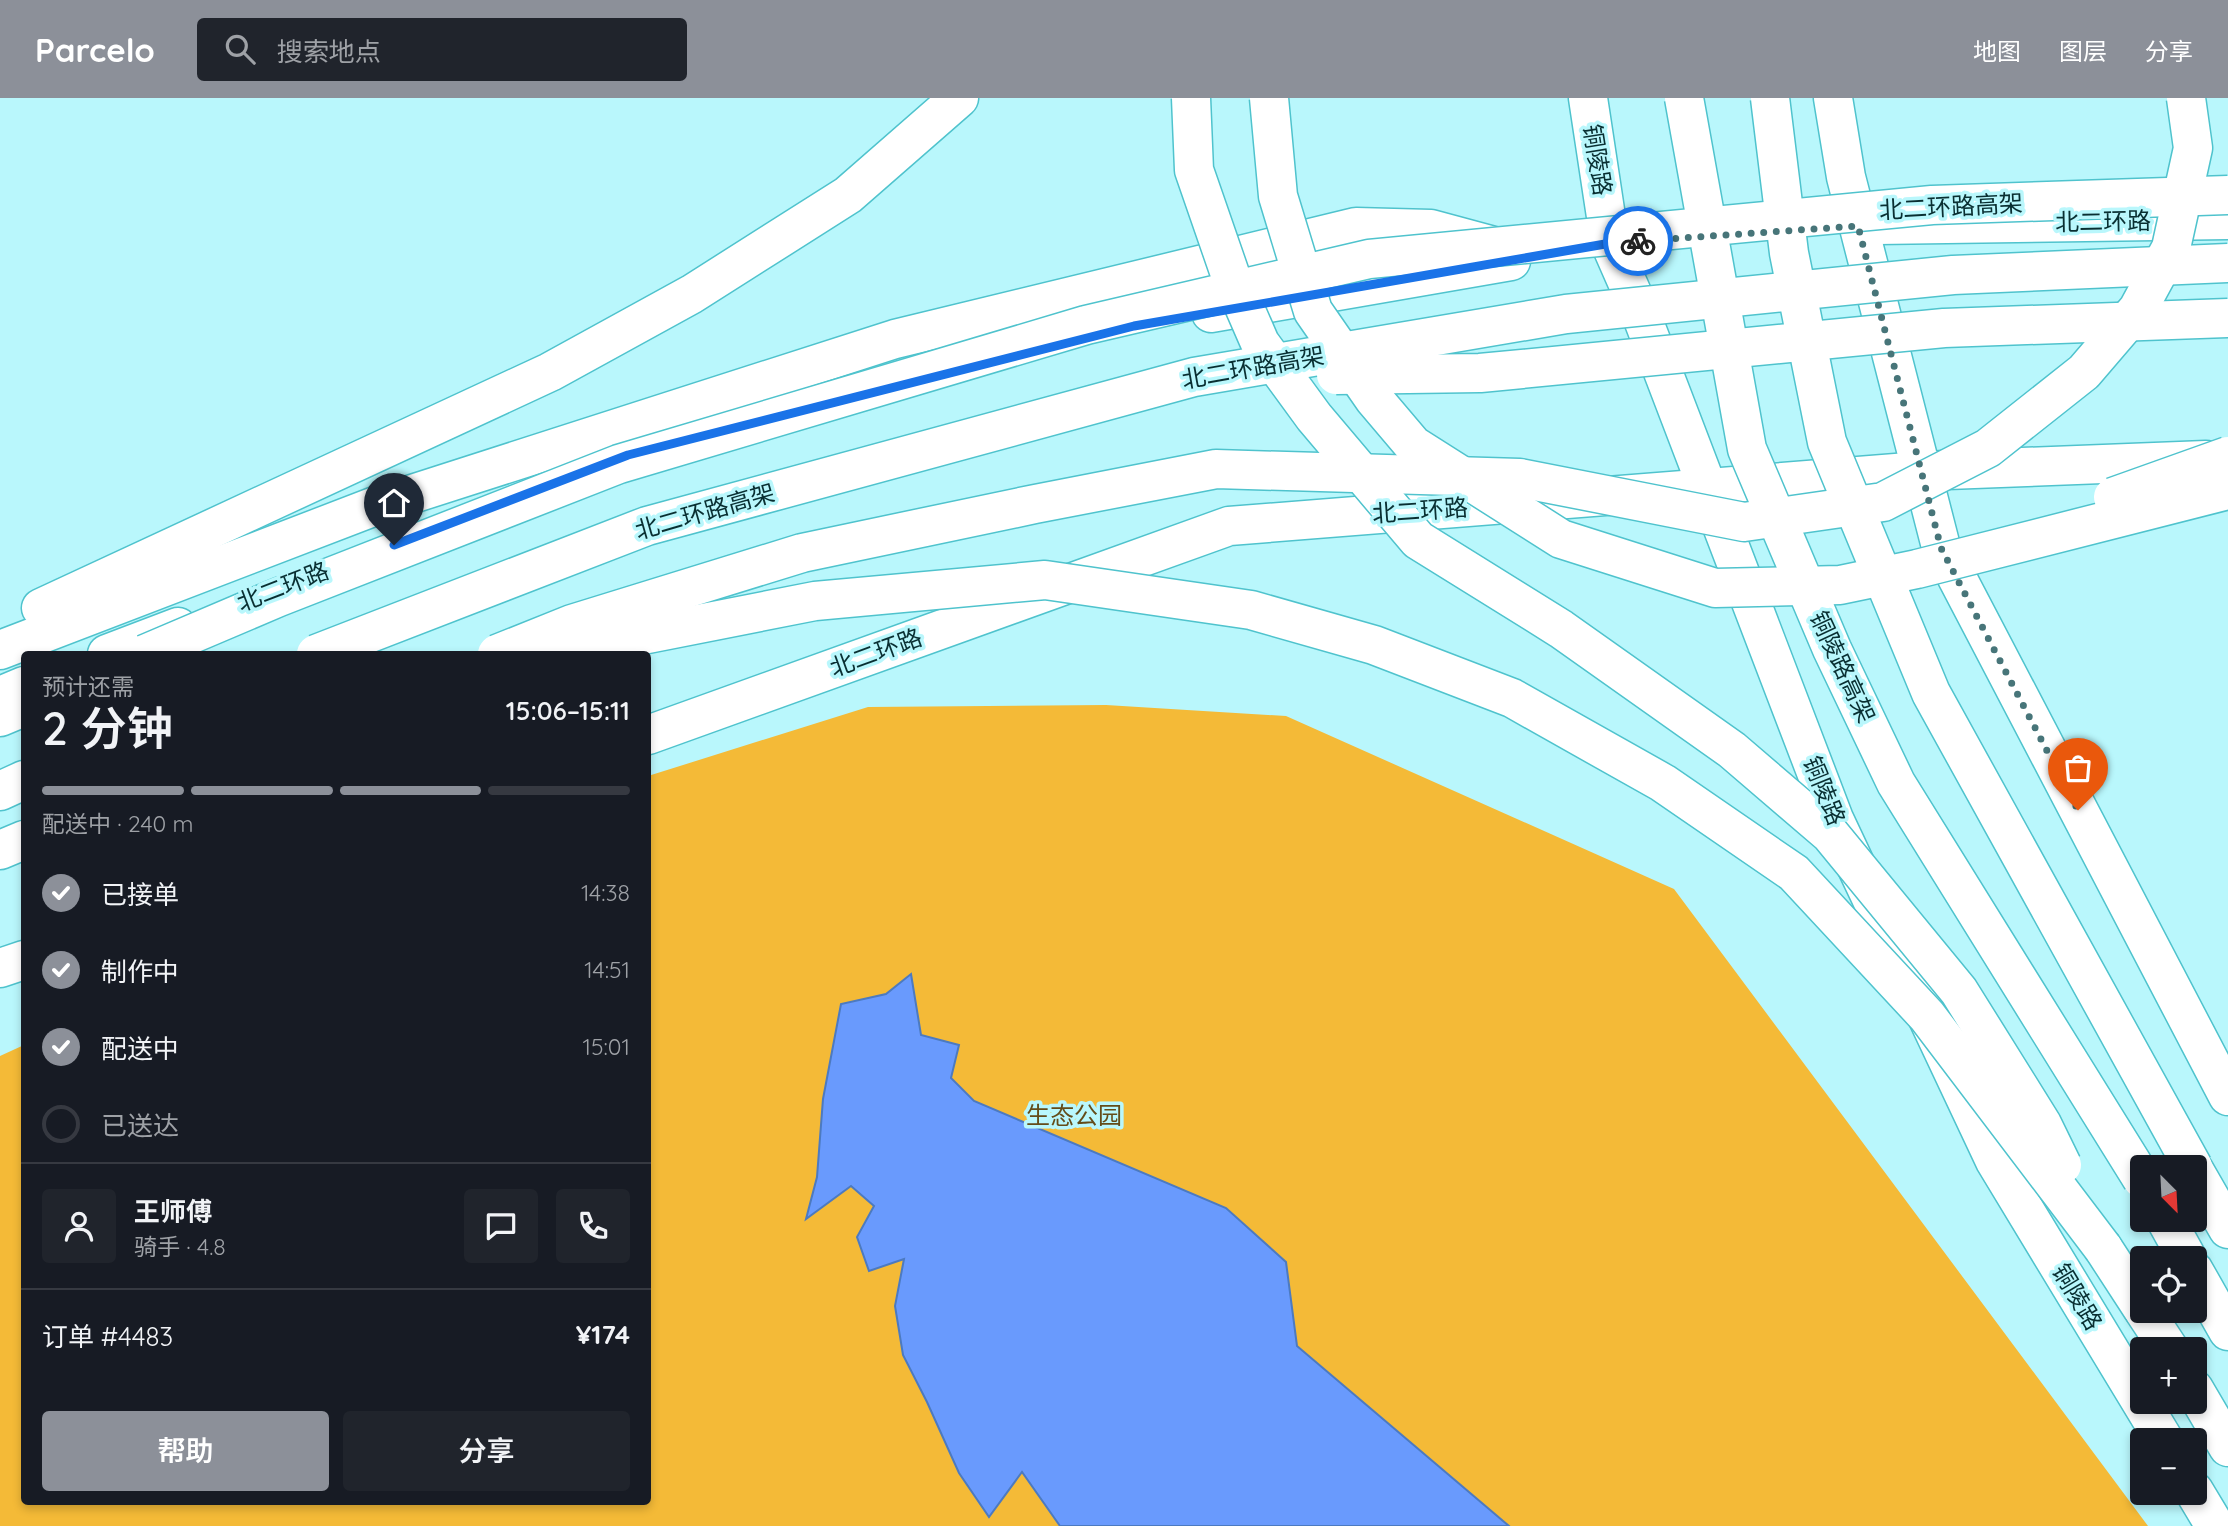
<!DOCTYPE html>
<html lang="zh">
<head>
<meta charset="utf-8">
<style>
	body { margin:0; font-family:Quicksand,"Noto Sans SC",sans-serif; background:#20242c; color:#f1f3f6; height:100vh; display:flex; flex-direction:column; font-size:26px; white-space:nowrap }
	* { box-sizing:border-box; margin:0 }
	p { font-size:23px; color:#9ea1a6 }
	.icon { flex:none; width:38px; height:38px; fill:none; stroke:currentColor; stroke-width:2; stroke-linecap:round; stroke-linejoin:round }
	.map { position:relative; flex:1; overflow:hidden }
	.side { position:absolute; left:21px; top:553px; width:630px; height:854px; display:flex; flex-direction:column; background:#171b24; border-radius:7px; box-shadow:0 4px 10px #0003 }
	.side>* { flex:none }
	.needle { width:46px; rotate:156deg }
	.fabs { position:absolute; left:2130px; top:1057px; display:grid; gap:14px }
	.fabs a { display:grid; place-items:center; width:77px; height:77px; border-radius:7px; background:#171b24; box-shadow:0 4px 10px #0003; font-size:35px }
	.pin { position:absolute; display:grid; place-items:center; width:60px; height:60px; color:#fff; margin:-72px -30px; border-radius:50% 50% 50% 0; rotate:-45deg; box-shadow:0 0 7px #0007 }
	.pin .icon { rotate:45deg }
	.courier { position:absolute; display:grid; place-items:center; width:70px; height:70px; margin:-35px; border:5px solid #1a73e8; border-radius:50%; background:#fff; color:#222; box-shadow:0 2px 9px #0007 }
	.summary em { font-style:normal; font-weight:600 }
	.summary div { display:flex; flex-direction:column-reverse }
	.summary { display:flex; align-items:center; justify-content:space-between; height:119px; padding:0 21px }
	h1 { font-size:46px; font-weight:600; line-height:52px }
	.bar { display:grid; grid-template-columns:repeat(4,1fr); gap:10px 7px; align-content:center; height:84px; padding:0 21px }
	.bar i { height:9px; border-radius:5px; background:#363941 }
	.bar .on { background:#8c9099 }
	.bar p { grid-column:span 4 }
	.line { display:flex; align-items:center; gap:18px; padding:0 21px; border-top:2px solid #363941 }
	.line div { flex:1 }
	.round { display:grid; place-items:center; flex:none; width:74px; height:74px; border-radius:7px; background:#20242c }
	ol { padding:0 21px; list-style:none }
	li { display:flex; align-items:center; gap:21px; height:77px }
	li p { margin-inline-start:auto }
	li .icon { padding:7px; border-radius:50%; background:#8c9099; color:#fff; stroke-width:4 }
	li:last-child { color:#9ea1a6 }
	li i { width:38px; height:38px; border:4px solid #363941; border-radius:50% }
	.button { display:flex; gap:14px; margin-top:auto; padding:14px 21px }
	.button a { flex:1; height:80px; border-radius:7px; background:#8c9099; color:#fff; font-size:28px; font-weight:600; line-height:80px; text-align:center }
	.button a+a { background:#20242c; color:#f1f3f6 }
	header { display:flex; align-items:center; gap:42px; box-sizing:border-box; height:98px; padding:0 35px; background:#8c9099; color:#fff }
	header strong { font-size:33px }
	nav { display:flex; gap:38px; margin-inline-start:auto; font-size:24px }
	.search { width:490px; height:63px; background:#20242c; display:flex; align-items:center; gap:18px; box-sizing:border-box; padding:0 24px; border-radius:7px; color:#9ea1a6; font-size:26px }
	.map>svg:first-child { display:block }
</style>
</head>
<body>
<header>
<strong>Parcelo</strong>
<div class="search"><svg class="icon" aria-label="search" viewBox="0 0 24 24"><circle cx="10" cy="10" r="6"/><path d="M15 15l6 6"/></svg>搜索地点</div>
<nav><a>地图</a><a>图层</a><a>分享</a></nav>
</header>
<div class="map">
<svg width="2228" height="1428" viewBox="0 0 2228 1428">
	<rect width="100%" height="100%" fill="#b9f7fc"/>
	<polygon fill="#f4ba37" points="1106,607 1286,618 1674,791 2148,1428 0,1428 0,958 24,947 24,1404 648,1404 648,678 868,609"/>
	<polygon fill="#699afd" stroke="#4c7ac0" stroke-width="2" points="911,876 921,937 959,947 951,980 974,1003 1226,1110 1286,1164 1297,1248 1509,1428 1060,1428 1022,1374 989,1419 959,1375 927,1304 903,1257 895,1208 904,1161 869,1173 857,1139 874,1108 851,1088 806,1121 817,1079 823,1001 841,906 886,896"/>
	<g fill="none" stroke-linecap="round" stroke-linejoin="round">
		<g stroke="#4fc3cd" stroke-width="41">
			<g id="major">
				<polyline points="1588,0 1610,145 1639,211 1834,721 1995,1063 2164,1342"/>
				<polyline points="1833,0 1846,79 1941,449 2228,998"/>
				<polyline points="1877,127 2228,122"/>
				<polyline points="1211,215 1511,163"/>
				<polyline points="107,556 178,529"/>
				<polyline points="0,598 24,588"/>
				<polyline points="648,637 1229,428 1921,373 2206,362"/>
				<polyline points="0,870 24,862"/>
				<polyline points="2194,1393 2215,1428"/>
			</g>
		</g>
		<g stroke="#4fc3cd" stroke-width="41">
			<g id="highway">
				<polyline points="41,510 550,274 692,196 848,97 959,0"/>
				<polyline points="0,552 378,407 895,241 1356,129 1431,131 1494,148"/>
				<polyline points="0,619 24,609"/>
				<polyline points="0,693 24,682"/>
				<polyline points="0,752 24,742"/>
				<polyline points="2194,1072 2228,1131"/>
				<polyline points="2166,1122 2187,1160"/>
				<polyline points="2103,1150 2142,1210"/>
				<polyline points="2194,1173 2228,1233"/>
				<polyline points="2144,1213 2169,1251"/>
				<polyline points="2194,1291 2228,1349"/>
			</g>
		</g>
		<use href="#major" stroke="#fff" stroke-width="38"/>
		<use href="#highway" stroke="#fff" stroke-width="38"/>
		<g stroke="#4fc3cd" stroke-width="41" stroke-linecap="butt">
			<g id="highway-bridge">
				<polyline points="1191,0 1194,72 1230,176 1260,245 1314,319 1418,442 1561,531 1732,652 1830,736 1959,893 2042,1026 2062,1067"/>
				<polyline points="1269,0 1278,98 1313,213 1374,301 1413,347 1561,441 1715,490 1840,487 1917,471 2228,392"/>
				<polyline points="1684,0 1747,351 1832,551 1896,685 2142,1081"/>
				<polyline points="1770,0 1789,155 1827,344 1931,595 2193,1069"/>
				<polyline points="1336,277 1480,275 1944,230 2228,220"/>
				<polyline points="2113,399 2228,358"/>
				<polyline points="556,554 815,503 1045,482 1251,512 1374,547 1512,600 1663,685 1794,775 1927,918 2103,1150"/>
				<polyline points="145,556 279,499 619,366 1086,227 1369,161 1932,107 2228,97"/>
				<polyline points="316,556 647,428 1194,279 1566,216 1953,177 2228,165"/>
				<polyline points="497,556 572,526 802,455 1035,406 1216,371 1520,380 1744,424 1883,404 1988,350 2084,274 2138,211 2171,150 2193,50 2186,0"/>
			</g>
		</g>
		<use href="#highway-bridge" stroke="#fff" stroke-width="38"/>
	</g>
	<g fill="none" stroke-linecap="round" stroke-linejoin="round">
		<polyline stroke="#477579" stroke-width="7" stroke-dasharray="0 12.6" points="1638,143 1858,128 1941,450 2078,712"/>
		<polyline stroke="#1a73e8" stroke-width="9" points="394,447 628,357 1134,228 1611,145 1638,143"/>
	</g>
	<g text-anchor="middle" stroke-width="7" stroke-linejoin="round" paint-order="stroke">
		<g font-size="24" fill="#092f32" stroke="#b9f7fc">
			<text transform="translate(1597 62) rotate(81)" y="8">铜陵路</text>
			<text transform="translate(1951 109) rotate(-3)" y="8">北二环路高架</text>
			<text transform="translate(2103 124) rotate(-1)" y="8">北二环路</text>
			<text transform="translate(1253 270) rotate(-10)" y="8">北二环路高架</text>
			<text transform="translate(1420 413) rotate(-4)" y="8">北二环路</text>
			<text transform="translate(705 414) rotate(-16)" y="8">北二环路高架</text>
			<text transform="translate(283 489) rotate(-21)" y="8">北二环路</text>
			<text transform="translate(876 555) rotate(-20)" y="8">北二环路</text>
			<text transform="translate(1842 569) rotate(65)" y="8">铜陵路高架</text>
			<text transform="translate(1824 693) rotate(68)" y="8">铜陵路</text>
			<text transform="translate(2077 1199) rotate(59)" y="8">铜陵路</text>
		</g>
		<g font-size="24" fill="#644c19" stroke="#b9f7fc">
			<text x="1074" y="1026">生态公园</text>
		</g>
	</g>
</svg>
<div class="fabs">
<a><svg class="needle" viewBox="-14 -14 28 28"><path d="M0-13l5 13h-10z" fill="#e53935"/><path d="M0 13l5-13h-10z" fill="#9ea1a6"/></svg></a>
<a><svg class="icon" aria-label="locate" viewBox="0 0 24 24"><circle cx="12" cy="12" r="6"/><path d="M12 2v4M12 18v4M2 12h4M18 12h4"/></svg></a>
<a>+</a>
<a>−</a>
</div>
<div class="pin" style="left:2078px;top:712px;background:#ea580c"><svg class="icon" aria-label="bag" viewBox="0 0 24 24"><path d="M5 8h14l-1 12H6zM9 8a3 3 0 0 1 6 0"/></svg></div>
<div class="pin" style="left:394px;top:447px;background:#1f2937"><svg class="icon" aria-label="home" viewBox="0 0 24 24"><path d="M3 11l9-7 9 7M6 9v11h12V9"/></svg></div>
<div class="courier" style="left:1638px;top:143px"><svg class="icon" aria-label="bike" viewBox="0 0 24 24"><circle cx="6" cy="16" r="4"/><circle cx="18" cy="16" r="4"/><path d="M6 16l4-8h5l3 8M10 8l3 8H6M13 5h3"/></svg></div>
<section class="side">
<div class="summary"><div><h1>2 分钟</h1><p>预计还需</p></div><em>15:06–15:11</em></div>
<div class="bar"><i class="on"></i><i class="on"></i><i class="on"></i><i></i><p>配送中 · 240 m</p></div>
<ol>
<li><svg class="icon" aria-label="check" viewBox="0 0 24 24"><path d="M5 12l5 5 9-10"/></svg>已接单<p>14:38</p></li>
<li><svg class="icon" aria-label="check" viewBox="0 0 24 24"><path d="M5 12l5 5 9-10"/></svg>制作中<p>14:51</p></li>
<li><svg class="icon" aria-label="check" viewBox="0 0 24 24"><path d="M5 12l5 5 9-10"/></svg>配送中<p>15:01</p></li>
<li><i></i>已送达</li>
</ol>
<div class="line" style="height:126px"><a class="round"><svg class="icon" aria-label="person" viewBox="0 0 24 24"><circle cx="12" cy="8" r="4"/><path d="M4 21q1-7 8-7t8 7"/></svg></a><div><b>王师傅</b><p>骑手 · 4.8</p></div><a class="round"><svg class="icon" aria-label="chat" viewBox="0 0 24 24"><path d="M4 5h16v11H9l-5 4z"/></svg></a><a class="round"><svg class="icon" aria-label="phone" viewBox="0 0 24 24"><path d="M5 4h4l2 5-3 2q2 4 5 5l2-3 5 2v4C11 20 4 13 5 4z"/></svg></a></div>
<div class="line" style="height:91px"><div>订单 #4483</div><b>¥174</b></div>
<div class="button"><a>帮助</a><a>分享</a></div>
</section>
</div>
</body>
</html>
